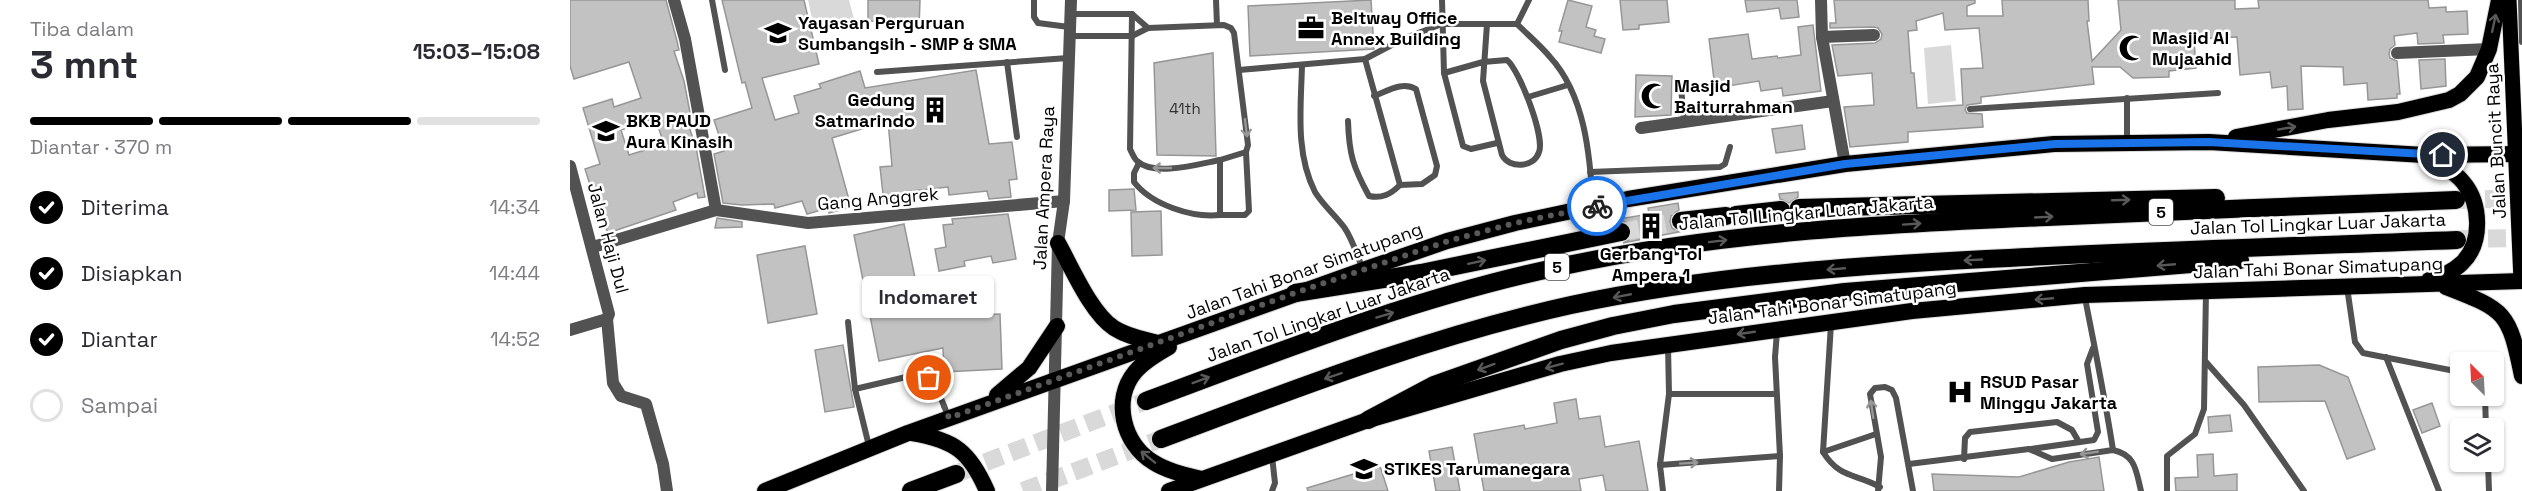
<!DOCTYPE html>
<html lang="id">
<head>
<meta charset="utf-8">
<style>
	body { margin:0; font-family:"Space Grotesk",sans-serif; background:#f2f2f3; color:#2b2b33; height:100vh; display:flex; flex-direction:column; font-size:22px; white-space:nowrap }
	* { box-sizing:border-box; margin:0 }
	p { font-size:20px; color:#7c7c81 }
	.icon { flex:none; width:33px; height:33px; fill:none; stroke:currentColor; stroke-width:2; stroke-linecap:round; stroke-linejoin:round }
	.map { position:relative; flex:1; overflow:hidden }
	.side { display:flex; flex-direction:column; background:#fff; width:570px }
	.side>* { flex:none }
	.needle { width:39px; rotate:336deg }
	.buttons { position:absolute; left:1880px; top:352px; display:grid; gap:12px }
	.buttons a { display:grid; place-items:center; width:54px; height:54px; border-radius:6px; background:#fff; box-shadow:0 2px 4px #0004; font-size:30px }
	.pin { position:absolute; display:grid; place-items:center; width:51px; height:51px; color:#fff; margin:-26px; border:3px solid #fff; border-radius:50%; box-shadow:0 2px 6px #0007 }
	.courier { position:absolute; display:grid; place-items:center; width:60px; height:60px; margin:-30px; border:4px solid #1a73e8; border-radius:50%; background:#fff; color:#222; box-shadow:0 2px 8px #0007 }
	.bubble { position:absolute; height:42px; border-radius:6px; background:#fff; box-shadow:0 2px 4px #0004; font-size:20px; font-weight:700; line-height:42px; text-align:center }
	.overview em { font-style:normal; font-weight:700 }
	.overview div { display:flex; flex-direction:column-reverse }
	.overview { display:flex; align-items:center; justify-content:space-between; height:102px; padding:0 30px }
	h1 { font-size:39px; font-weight:700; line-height:45px }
	.bar { display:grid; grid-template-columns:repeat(4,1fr); gap:9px 6px; align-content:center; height:72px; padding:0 30px }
	.bar i { height:8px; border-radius:4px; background:#e1e1e2 }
	.bar .on { background:#000 }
	.bar p { grid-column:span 4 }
	ol { padding:0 30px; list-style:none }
	li { display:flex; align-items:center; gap:18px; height:66px }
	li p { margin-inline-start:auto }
	li .icon { padding:6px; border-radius:50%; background:#000; color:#fff; stroke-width:4 }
	li:last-child { color:#7c7c81 }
	li i { width:33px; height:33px; border:3px solid #e1e1e2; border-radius:50% }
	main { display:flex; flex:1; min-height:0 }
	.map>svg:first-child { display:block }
</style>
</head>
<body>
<main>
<section class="side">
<div class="overview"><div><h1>3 mnt</h1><p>Tiba dalam</p></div><em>15:03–15:08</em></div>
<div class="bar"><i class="on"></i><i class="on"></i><i class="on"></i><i></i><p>Diantar · 370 m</p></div>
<ol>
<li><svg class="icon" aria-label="check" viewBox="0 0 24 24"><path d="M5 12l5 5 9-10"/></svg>Diterima<p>14:34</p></li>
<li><svg class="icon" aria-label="check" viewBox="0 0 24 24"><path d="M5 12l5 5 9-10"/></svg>Disiapkan<p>14:44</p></li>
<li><svg class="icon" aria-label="check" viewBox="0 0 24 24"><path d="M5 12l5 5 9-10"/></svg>Diantar<p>14:52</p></li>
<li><i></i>Sampai</li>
</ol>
</section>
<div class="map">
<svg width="1952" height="491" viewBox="0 0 1952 491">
	<rect width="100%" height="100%" fill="#fff"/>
	<g fill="#d9d9d9">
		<polygon points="238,0 279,0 284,19 244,28"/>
		<polygon points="1381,45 1386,101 1358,104 1354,48"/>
	</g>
	<g fill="#c2c2c2" stroke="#969696" stroke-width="1.5" fill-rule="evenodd">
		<path d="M0,0H96L107,41L109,50L104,51L114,81L122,123L118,124L126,147L135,197L128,198L127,193L103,202L106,210L38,233L30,212L29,213L15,169L30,164L13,108L42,99L44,107L71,98L59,62L4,79L0,66ZM85,118L94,144L59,155L51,130Z"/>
		<polygon points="152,0 234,0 249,64 192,78 205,120 229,113 224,96 251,88 249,84 290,71 295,88 406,70 419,144 442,142 447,179 439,180 441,197 419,199 417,191 379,195 378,187 333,192 334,201 314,203 310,167 322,166 318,121 262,138 281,207 259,213 258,208 237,214 232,201 205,208 204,204 172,205 153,203 144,154 154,151 144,120 182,108 175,82 172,83"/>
		<polygon points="298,0 350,0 349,28 321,27 321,22 298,21"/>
		<polygon points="801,0 804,49 680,56 678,6"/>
		<polygon points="998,0 1022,6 1016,27 1026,30 1024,36 1035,39 1031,53 989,42 992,31 989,31"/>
		<polygon points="1050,0 1097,0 1099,22 1069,25 1069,29 1053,30"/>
		<polygon points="1175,0 1227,0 1229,17 1211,19 1209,8 1177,12"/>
		<path d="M1264,0H1405V3L1397,6V16H1433L1432,0H1518L1519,21H1517L1522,61L1551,30L1548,0H1665V9L1689,8L1688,0H1858L1859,8L1876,7V12L1897,11L1898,34L1873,35L1874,43L1848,44L1847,33L1824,36L1825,45L1820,49L1819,54L1820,58L1827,61L1830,94H1827V98L1798,100L1797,83L1774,85L1773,67L1731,66L1733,109L1718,110L1717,86L1702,88L1700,72L1670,75L1667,37L1624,39L1626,68L1599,71V77L1563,78L1550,67H1522L1524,84L1411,97V103L1397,105L1395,110L1397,113L1412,114L1413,127L1338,132V142L1280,147L1274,107L1304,105L1302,73L1268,76L1262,45L1305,43L1311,39L1312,34L1308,28L1304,27L1260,28V23H1266ZM1373,13L1375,30L1409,28L1413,68L1391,69L1393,105L1347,108L1344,73H1341L1338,31L1347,30L1346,21Z"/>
		<polygon points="1243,25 1251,91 1213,96 1212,88 1191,91 1189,81 1145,88 1139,39 1178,34 1182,59 1207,56 1208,58 1231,55 1228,27"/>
		<polygon points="643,53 646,156 587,155 584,63"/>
		<polygon points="1875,59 1876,86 1851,89 1849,60"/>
		<polygon points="1066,75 1102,76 1101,115 1065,117"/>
		<polygon points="1232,125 1235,149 1206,153 1202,129"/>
		<polygon points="564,189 566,210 539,211 539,190"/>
		<polygon points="1228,192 1228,197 1219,203 1210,199 1209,194"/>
		<polygon points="1108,203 1109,210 1101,216 1100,222 1102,228 1109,232 1053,243 1059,240 1062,230 1059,224 1049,219 1079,214 1078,208"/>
		<polygon points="591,211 592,255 562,256 561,212"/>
		<polygon points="438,214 446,259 423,263 421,256 394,261 395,266 369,271 365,249 376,247 373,225 383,224 382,219"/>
		<polygon points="147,218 172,222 172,227 145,228"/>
		<polygon points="334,224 353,317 430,314 432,369 374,372 373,348 309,361 284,235"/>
		<polygon points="235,246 247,314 198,323 187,255"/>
		<polygon points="273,345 284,407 255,412 245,350"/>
		<polygon points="1749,365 1778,377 1805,449 1777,459 1755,401 1689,402 1688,367"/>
		<polygon points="1006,399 1009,419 1030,416 1035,447 1069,441 1078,491 1036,491 1033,475 1009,479 1011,491 914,491 904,434 954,425 955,429 987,423 984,403"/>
		<polygon points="1862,403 1870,426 1852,433 1843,410"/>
		<polygon points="1660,415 1662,431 1639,433 1638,417"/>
		<polygon points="882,447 890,491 866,491 859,451"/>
		<polygon points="1643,454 1644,476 1667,474 1667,491 1606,491 1605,478 1628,477 1627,455"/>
		<polygon points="1529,457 1534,491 1364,491 1362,474 1449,477 1499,462"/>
		<polygon points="810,466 818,491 738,491 737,488"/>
	</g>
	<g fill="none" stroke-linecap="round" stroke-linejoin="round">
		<g stroke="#d9d9d9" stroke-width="18" stroke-dasharray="18 9" stroke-linecap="butt">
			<polyline points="1888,200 1952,198"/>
			<polyline points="1051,232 1111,221"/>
			<polyline points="1891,239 1952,238"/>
			<polyline points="390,472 576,401"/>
			<polyline points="453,491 591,439"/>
		</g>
		<g stroke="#dbdbdb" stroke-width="16">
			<polyline id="primary" points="1939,0 1951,281"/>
		</g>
		<g stroke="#dbdbdb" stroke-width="18">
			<g id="trunk">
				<polyline points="1666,137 1758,120 1828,112 1879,100 1890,94 1907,77 1919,49 1929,0"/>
				<path d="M1855,156C1868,163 1883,170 1893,182C1911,203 1913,243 1892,263C1883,272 1871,276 1859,280"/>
				<path d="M488,243C502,268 521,313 544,328C558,337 573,339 588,343"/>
				<path d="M1876,287C1936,310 1939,312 1952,376"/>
				<path d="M599,347C587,354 574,361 565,372C542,400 553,444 583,462C597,471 615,475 631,479"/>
				<polyline points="427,395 459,368 487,326"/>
				<path d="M342,433C385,440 400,452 417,491"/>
				<polyline points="195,491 338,433 793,270 877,241 945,223 1058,199 1275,164 1484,144 1639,142 1854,155 1952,154"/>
				<polyline points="599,491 798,420 990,364 1041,353 1342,311 1515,295 1952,281"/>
			</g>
		</g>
		<g stroke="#dbdbdb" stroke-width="20">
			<g id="motorway">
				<polyline points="1229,208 1646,198"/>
				<polyline points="1166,215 1211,210"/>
				<polyline points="1111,221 1156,216"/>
				<polyline points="725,293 851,273 1051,232"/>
				<path d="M576,401C710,351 844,298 984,268C1146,232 1312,224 1477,217C1613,211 1750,205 1886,200"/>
				<polyline points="798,420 864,385 991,340 1043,326 1104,314 1275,292 1670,260"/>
				<path d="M591,439C725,389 860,336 1001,305C1137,276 1277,266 1416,259C1573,251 1730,246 1887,240"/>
				<polyline points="341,491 386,474"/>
			</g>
		</g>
		<g stroke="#525252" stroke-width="6">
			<polyline points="142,0 155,70"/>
			<polyline points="464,0 464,17 468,23 499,27"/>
			<polyline points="646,0 647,25"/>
			<polyline points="872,0 874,73 893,146 901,149 927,143"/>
			<polyline points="1951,0 1952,42"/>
			<polyline points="500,14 562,14 578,28"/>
			<path d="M562,14L560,149C562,153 564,158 567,161C584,177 629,164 650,160"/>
			<path d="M947,24C958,35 970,45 980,57C1015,95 1020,155 1023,205"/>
			<path d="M499,36H562L578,28L654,25L661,28L664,33L678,145L676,152L650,160V215C622,218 582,205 564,182V173L569,163"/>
			<polyline points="795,59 830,185"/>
			<polyline points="437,62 447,137"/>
			<path d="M732,65C731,107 725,153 745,192C753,205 765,215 774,227C783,240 787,255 793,270"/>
			<polyline points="669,70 795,59 835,38 872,24 947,24 959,0"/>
			<polyline points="307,72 498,58"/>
			<path d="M874,73L913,62L937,60C950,71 975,137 969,152C964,168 939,169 932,155L913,81L917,24"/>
			<polyline points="1111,87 1114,121"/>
			<polyline points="958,97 998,85"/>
			<polyline points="1400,109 1648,93"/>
			<path d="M778,121C779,154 783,167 799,196C812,199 821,194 830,185L852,184L865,175L867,166L846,89C832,81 818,91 804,96"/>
			<polyline points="1557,143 1557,98"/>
			<polyline points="1020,172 1150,167 1155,164 1160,147"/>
			<polyline points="650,215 675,215 679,211 676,152"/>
			<polyline points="1777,287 1785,342 1793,353 1890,372"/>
			<path d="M1515,298C1525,349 1535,398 1543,450"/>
			<polyline points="278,322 285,389 299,446"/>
			<path d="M1261,324L1253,452C1270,479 1285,473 1310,487"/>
			<polyline points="1098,346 1099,394 1090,465 1210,456 1205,357 1207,332"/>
			<polyline points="1816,357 1869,491"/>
			<polyline points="1636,362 1674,405 1734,491"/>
			<path d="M285,389L349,374C367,381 371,399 378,416"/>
			<polyline points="1099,394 1206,394"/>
			<polyline points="1915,396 1916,429"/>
			<polyline points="1461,449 1524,440 1528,432 1517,364 1523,348"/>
			<polyline points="1253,452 1306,434"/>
			<polyline points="702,456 705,483 702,491"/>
			<polyline points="1394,459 1395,438 1400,432 1487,422 1502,430 1509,442"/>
			<polyline points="1918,462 1919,491"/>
			<path d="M1339,464L1459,449L1482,459L1543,450C1566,455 1566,471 1571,491"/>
			<polyline points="1090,465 1093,491"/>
			<polyline points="1209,491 1210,456"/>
			<polyline points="1308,491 1311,457 1300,394 1305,388 1315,387 1322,390 1326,398 1343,491"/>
			<polyline points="1597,491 1597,456 1625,434 1634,409 1636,291"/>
		</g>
		<g stroke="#525252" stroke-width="12">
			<polyline points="104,0 115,39 146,210"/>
			<polyline points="1251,0 1252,37 1275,164"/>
			<polyline points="1252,37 1304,35"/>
			<polyline points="1827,53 1919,49"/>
			<polyline points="1071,128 1263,101"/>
			<polyline points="0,166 39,314 37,319 0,330"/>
			<polyline points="23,247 146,210 238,223 494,201"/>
			<polyline points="37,319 43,383 51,396 76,404 93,464 97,491"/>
		</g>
		<polyline stroke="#525252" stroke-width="12" points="482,491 488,243 494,201 501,0"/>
		<use href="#primary" stroke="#000" stroke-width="15"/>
		<use href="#trunk" stroke="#000" stroke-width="16"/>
		<use href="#motorway" stroke="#000" stroke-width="18"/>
	</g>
	<defs><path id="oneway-shaft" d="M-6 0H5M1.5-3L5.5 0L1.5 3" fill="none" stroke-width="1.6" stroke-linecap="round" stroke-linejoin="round" transform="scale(1.5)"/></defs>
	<g stroke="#595959">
		<use href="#oneway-shaft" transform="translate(1924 23) rotate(-78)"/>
		<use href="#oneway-shaft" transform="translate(1717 128) rotate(-10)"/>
		<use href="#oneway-shaft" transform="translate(1551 200) rotate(-2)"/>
		<use href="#oneway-shaft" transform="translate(1474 217) rotate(-3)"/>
		<use href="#oneway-shaft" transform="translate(1342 224) rotate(-4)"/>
		<use href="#oneway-shaft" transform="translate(1148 241) rotate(-7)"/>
		<use href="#oneway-shaft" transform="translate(1403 260) rotate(177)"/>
		<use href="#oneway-shaft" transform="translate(907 262) rotate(-12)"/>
		<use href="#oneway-shaft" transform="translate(1596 265) rotate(175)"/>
		<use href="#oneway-shaft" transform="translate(1266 269) rotate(175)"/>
		<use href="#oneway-shaft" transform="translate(1052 296) rotate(169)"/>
		<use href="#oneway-shaft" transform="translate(1474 299) rotate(175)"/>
		<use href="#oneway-shaft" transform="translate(815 315) rotate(-17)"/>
		<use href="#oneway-shaft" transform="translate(1176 333) rotate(172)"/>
		<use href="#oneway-shaft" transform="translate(984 366) rotate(165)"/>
		<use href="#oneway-shaft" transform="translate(916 367) rotate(160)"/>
		<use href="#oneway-shaft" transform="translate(763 376) rotate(161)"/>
		<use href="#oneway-shaft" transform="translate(631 380) rotate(-20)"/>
		<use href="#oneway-shaft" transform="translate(578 457) rotate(-141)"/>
	</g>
	<g stroke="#979797">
		<use href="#oneway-shaft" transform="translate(676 128) rotate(83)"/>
		<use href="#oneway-shaft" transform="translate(592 168) rotate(180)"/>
		<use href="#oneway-shaft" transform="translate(1302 409) rotate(-98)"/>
		<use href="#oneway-shaft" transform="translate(1519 453) rotate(171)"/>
		<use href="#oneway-shaft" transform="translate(1119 463) rotate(-4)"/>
	</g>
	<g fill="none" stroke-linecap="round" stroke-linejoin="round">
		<polyline stroke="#595959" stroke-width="6" stroke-dasharray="0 10.8" points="359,378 367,389 379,418 725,293 878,241 945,223 1027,206"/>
		<polyline stroke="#1a73e8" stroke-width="8" points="1027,206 1275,164 1485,144 1639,142 1873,155"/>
	</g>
	<defs>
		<g id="office-bare" transform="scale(2.07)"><path d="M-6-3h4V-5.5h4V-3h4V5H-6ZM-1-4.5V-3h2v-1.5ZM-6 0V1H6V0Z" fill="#000" stroke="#fff" stroke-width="2.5" paint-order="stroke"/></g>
		<g id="school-bare" transform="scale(2.07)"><path d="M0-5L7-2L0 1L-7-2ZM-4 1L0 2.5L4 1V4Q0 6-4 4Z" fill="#000" stroke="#fff" stroke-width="2.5" paint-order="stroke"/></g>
		<g id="mosque-bare" transform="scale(2.07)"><path d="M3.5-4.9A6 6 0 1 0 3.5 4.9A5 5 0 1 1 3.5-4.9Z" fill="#000" stroke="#fff" stroke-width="2.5" paint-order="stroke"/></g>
		<g id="building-bare" transform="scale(2.07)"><path d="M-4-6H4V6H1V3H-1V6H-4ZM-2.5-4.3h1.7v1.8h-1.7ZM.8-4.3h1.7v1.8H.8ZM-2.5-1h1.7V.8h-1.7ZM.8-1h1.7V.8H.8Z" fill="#000" stroke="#fff" stroke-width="2.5" paint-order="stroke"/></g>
		<g id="hospital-bare" transform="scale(2.07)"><path d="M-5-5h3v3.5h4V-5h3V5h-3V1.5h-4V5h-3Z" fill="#000" stroke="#fff" stroke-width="2.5" paint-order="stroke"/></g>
		<g id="university-bare" transform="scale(2.07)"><path d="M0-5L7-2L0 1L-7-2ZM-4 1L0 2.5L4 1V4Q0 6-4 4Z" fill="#000" stroke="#fff" stroke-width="2.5" paint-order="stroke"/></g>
	</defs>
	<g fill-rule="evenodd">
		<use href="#office-bare" x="741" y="28"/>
		<use href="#school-bare" x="208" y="33"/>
		<use href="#mosque-bare" x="1562" y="48"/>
		<use href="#mosque-bare" x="1084" y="96"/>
		<use href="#building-bare" x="365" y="110"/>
		<use href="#school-bare" x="36" y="131"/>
		<use href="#building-bare" x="1081" y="226"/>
		<use href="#hospital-bare" x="1390" y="392"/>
		<use href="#university-bare" x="794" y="469"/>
	</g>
	<g text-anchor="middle" stroke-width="5" stroke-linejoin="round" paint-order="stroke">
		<g font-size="15" fill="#303030">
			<text x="615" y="114">41th</text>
		</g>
		<g fill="#fff" stroke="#4c4c4c" stroke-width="1.5">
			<rect x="1579" y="199" width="24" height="26" rx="4.5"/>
			<rect x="975" y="254" width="24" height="26" rx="4.5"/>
		</g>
		<g font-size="16" font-weight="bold" fill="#000">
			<text x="1591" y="218">5</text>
			<text x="987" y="273">5</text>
		</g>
		<g font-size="18" font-weight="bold" fill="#000" stroke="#fff" text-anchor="start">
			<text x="761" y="24">Beltway Office<tspan x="761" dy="21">Annex Building</tspan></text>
			<text x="228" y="29">Yayasan Perguruan<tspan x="228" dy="21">Sumbangsih - SMP &amp; SMA</tspan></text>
			<text x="1582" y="44">Masjid Al<tspan x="1582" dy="21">Mujaahid</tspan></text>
			<text x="1104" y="92">Masjid<tspan x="1104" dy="21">Baiturrahman</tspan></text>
			<text x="345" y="106" text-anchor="end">Gedung<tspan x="345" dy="21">Satmarindo</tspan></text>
			<text x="56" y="127">BKB PAUD<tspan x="56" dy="21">Aura Kinasih</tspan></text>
			<text x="1081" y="260" text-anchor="middle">Gerbang Tol<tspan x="1081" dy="21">Ampera 1</tspan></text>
			<text x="1410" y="388">RSUD Pasar<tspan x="1410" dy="21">Minggu Jakarta</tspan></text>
			<text x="814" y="475">STIKES Tarumanegara</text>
		</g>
		<g font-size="18" fill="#000" stroke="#fff">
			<text transform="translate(1926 141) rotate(-93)" y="6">Jalan Buncit Raya</text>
			<text transform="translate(474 188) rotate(-87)" y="6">Jalan Ampera Raya</text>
			<text transform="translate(308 199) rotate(-5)" y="6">Gang Anggrek</text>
			<text transform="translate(1236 213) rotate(-5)" y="6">Jalan Tol Lingkar Luar Jakarta</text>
			<text transform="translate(1748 224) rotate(-2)" y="6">Jalan Tol Lingkar Luar Jakarta</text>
			<text transform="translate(38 238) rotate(75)" y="6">Jalan Haji Dul</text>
			<text transform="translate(1748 268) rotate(-2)" y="6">Jalan Tahi Bonar Simatupang</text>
			<text transform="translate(734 271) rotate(-20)" y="6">Jalan Tahi Bonar Simatupang</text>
			<text transform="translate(1262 303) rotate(-7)" y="6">Jalan Tahi Bonar Simatupang</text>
			<text transform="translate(758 315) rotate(-19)" y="6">Jalan Tol Lingkar Luar Jakarta</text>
		</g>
	</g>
</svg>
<div class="buttons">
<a><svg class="needle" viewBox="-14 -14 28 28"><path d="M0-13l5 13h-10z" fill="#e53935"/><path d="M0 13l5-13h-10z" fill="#7c7c81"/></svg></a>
<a><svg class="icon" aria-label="layers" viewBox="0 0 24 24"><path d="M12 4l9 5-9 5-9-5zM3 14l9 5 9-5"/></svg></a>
</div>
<div class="pin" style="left:359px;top:378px;background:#ea580c"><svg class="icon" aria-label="bag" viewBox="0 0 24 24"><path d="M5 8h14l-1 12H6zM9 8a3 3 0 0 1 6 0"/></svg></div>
<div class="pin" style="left:1873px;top:155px;background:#1f2937"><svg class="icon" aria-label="home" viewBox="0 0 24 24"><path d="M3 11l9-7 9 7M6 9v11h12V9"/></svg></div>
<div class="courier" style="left:1027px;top:206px"><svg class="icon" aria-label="bike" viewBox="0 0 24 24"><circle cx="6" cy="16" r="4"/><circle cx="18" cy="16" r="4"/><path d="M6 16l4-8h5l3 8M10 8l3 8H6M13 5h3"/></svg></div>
<div class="bubble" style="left:292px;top:276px;width:132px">Indomaret</div>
</div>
</main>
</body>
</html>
